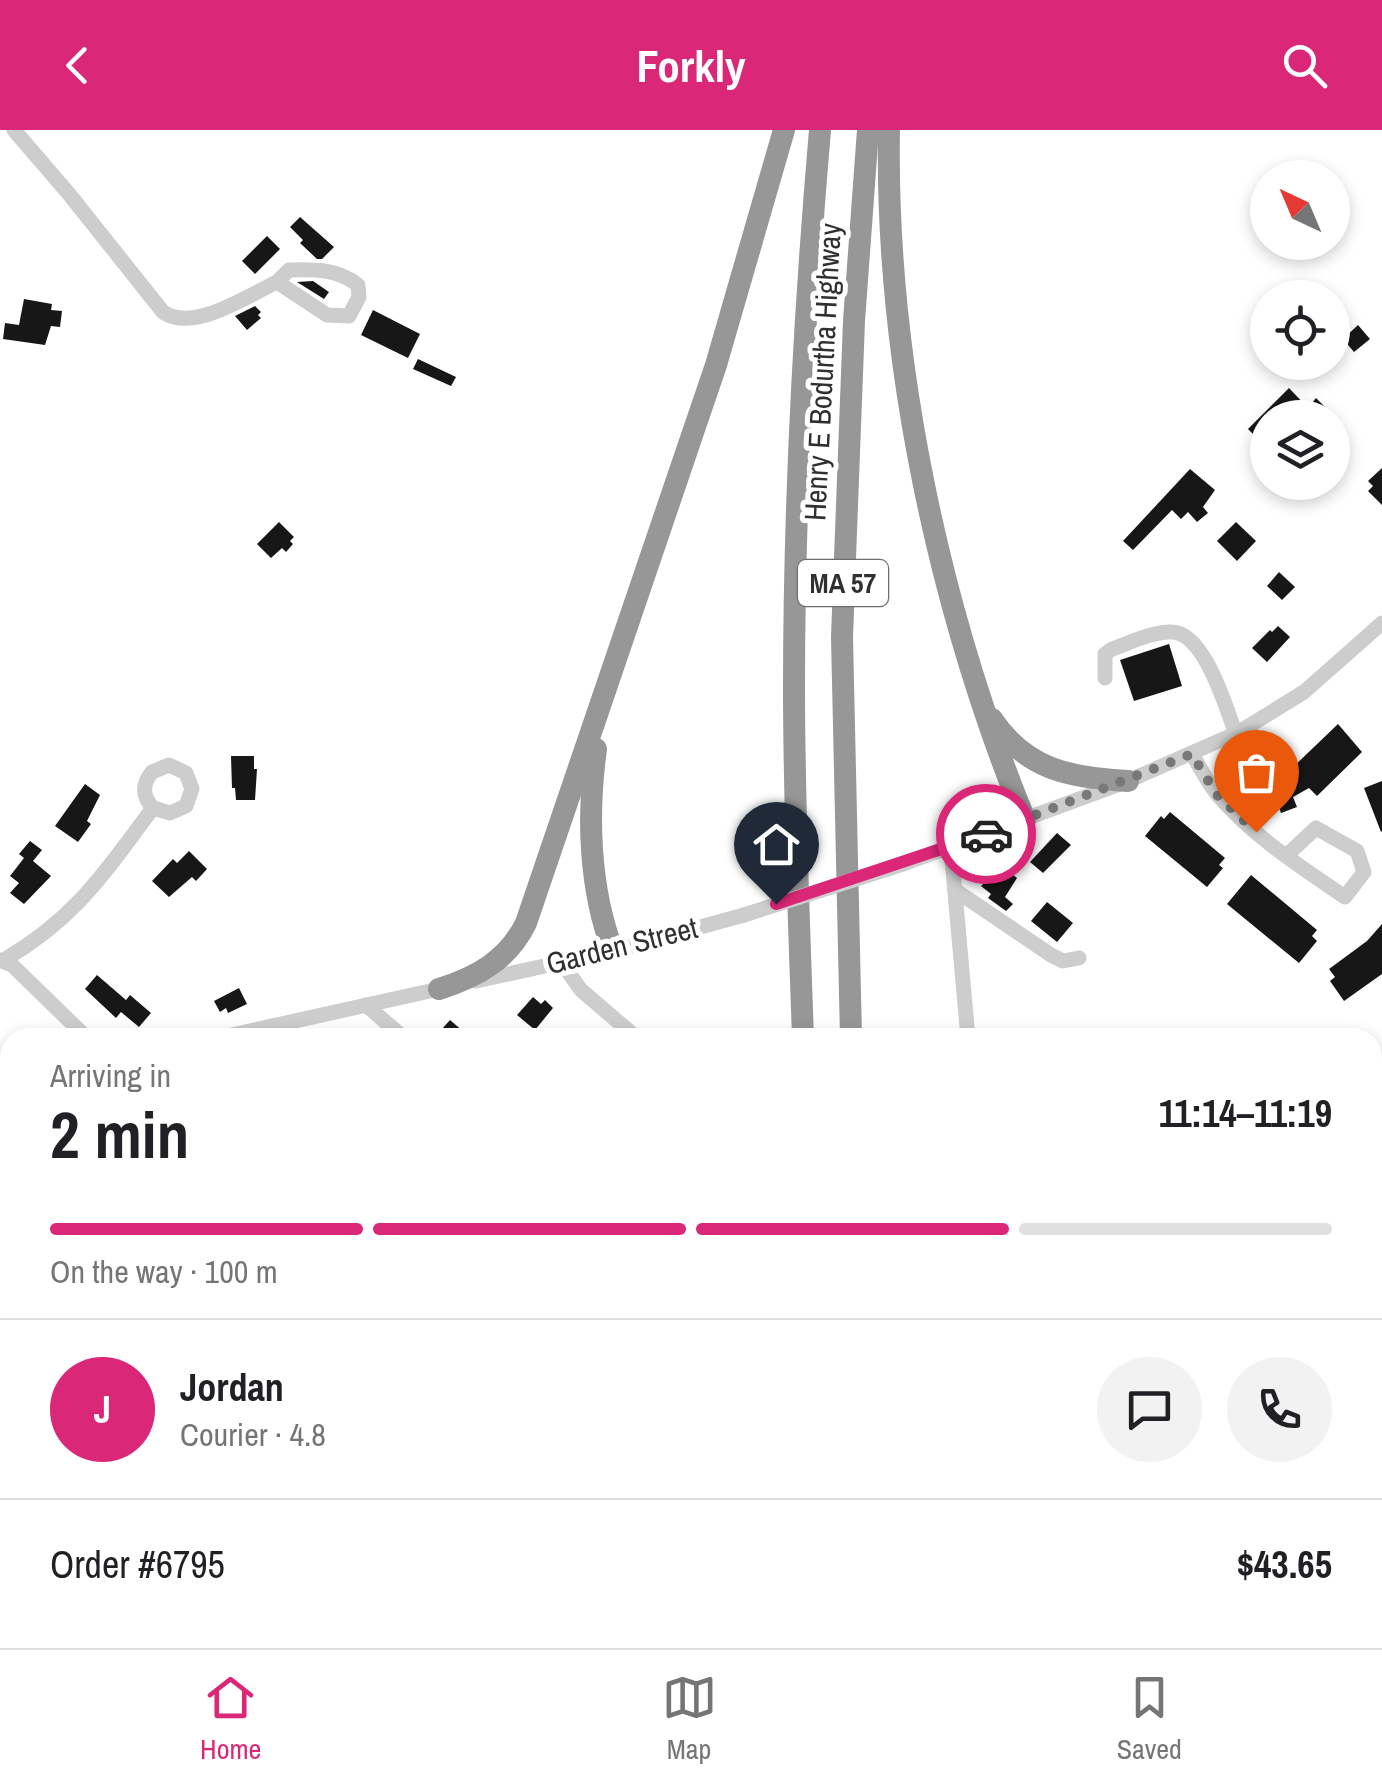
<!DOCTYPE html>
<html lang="en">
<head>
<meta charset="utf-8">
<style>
	body { margin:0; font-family:"Archivo Narrow",sans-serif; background:#f2f2f2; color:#202124; height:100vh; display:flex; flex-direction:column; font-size:38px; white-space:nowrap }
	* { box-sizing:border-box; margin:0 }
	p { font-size:32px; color:#757577 }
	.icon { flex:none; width:55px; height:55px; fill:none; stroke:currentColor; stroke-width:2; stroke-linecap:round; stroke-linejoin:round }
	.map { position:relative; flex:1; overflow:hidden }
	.sheet { position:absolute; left:0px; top:898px; width:1382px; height:622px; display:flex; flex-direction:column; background:#fff; border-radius:30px 30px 0 0; box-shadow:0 5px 15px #0003 }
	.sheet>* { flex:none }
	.needle { width:65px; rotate:316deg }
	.controls { position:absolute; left:1250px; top:30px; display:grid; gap:20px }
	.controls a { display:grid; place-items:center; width:100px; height:100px; border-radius:50%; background:#fff; box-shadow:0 5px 15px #0003; font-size:50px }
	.pin { position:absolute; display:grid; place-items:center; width:85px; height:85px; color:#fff; margin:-102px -42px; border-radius:50% 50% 50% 0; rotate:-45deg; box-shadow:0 0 10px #0007 }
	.pin .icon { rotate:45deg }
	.courier { position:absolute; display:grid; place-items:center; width:100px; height:100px; margin:-50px; border:8px solid #db2777; border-radius:50%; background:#fff; color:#222; box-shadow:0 2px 12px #0007 }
	.headline em { font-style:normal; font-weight:800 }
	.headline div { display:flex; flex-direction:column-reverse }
	.headline { display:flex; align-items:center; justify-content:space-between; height:170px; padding:0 50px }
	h1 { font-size:65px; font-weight:800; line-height:75px }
	.bar { display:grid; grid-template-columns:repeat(4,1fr); gap:15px 10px; align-content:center; height:120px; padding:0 50px }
	.bar i { height:12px; border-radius:8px; background:#e0e0e0 }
	.bar .current { background:#db2777 }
	.bar p { grid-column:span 4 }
	.line { display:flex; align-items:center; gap:25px; padding:0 50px; border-top:2px solid #e0e0e0 }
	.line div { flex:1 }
	.round { display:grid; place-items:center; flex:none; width:105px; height:105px; border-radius:52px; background:#f2f2f2 }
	header { display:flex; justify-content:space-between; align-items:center; height:130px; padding:0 50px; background:#db2777; color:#fff; font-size:45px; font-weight:800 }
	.tab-bar { display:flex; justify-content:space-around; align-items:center; height:140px; border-top:2px solid #e0e0e0; background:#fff; font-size:28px; color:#757577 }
	.tab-bar a { display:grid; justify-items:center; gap:5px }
	.tab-bar .current { color:#db2777 }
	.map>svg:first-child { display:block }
</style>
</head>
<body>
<header><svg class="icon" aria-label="back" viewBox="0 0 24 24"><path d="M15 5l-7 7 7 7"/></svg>Forkly<svg class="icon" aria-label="search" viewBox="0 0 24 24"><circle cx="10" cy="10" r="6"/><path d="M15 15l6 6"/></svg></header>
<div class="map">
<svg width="1382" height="1518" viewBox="0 0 1382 1518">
	<rect width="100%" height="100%" fill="#fff"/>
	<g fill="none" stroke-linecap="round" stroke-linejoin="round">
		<g stroke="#cddfea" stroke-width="4">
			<polyline points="1372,1402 1382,1398"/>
			<polyline points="1113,1518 1125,1510"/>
		</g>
	</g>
	<g fill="#171717">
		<polygon points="300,87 334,117 322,129 317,129 300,113 303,110 290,97"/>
		<polygon points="267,106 280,119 255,144 242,131"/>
		<polygon points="313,151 329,162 324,169 297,152"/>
		<polygon points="24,169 52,174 51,180 62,181 60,197 51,196 45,215 3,209 5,193 19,195"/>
		<polygon points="255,176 261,182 258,185 261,188 247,200 235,186"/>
		<polygon points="373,180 420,204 408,228 361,205"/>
		<polygon points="1358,195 1370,209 1354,222 1343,209"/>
		<polygon points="418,229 456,247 451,256 413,239"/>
		<polygon points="1289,258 1308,278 1316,268 1336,288 1268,288 1268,339 1250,321 1260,311 1248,299"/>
		<polygon points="1382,338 1382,375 1368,361 1373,356 1368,351"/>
		<polygon points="1190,339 1215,360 1203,377 1208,383 1197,392 1188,382 1181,389 1172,380 1133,420 1123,411"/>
		<polygon points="279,392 294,407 290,411 293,414 286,422 282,418 271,428 257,414"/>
		<polygon points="1236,392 1256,411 1237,431 1217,411"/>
		<polygon points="1279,442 1295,457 1282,470 1267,456"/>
		<polygon points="1278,496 1290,507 1267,532 1252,518 1270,500 1272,502"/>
		<polygon points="1169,514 1182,556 1134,571 1120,530"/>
		<polygon points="1338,594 1362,622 1317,666 1309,658 1293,667 1297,677 1281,683 1277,673 1273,674 1264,650 1289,641"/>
		<polygon points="231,626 254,626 254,639 257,639 255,670 236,670 235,658 232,658"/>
		<polygon points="1382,651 1382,701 1381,702 1364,658"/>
		<polygon points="85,654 100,665 87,691 91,694 78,712 55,696"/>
		<polygon points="1170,682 1225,728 1219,735 1223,738 1207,757 1145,706 1161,686 1164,689"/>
		<polygon points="1057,703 1071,715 1043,743 1030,732"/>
		<polygon points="30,711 42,720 33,731 51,746 24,774 10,763 19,753 10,746 24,728 19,724"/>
		<polygon points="189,721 207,739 196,751 192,747 169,767 152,751 173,729 177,733"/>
		<polygon points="1002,736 1017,748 1005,767 1013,774 1006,781 988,768 991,764 981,756"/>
		<polygon points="1251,745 1317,800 1312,806 1317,811 1299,833 1227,774"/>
		<polygon points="1047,772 1073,793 1057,812 1031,791"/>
		<polygon points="1382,794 1382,844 1344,871 1330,851 1335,847 1329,839 1367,811"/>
		<polygon points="97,845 126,870 130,865 151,883 139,897 121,882 116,888 85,859"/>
		<polygon points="239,858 247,874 228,883 226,878 220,882 214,871"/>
		<polygon points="533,867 541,874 545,870 553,878 535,900 517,885"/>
		<polygon points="450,890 471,908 434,908"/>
	</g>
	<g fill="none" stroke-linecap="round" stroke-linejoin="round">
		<g stroke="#cdcdcd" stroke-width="15">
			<path d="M14,0L69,64L163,182C193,203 247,166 277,152L327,185L349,186L359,167L358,155C338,139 314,139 289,140L277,152"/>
			<path d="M1105,548V524L1112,519C1129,513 1154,501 1172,502C1205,503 1226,578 1236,604"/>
			<path d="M1192,624C1200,637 1207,652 1217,664C1251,705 1301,737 1345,767L1364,742L1357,721L1316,698L1287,725"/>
			<polyline points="951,718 968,908"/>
			<polyline points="903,734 1128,651 1239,602 1304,562 1382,493"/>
			<polyline points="955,760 1051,825 1063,831 1079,828"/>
			<polyline points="0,830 12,835 87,908"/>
			<path d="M4,830C77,787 104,743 153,678C142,666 142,654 152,642L169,635L186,643L192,659L186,676L170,683L153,678"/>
			<polyline points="561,832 581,860 637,908"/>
			<polyline points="476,851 613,821 744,785"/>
			<polyline points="366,875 404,908"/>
			<polyline points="218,908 448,857"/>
			<polyline points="0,1093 10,1081"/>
			<polyline points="0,1252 10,1260"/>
			<polyline points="0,1391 10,1399"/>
			<polyline points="146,1510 156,1518"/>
		</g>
		<g stroke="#979797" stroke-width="22">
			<path d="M889,0C885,228 939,479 1025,690"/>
			<path d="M992,589C1026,640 1071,648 1128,651"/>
			<path d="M596,619C587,684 589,759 613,821"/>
			<path d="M439,859C477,847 508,830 526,793L716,235L784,0"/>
			<path d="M803,908C799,792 794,675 794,559C794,373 804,186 820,0"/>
			<polyline points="851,908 842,507 854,191 868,0"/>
			<polyline points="821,1510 822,1518"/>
			<polyline points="870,1510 870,1518"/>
		</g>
		<polyline stroke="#cdcdcd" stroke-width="15" points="744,785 903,734"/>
	</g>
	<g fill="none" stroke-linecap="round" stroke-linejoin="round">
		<polyline stroke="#787878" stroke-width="10" stroke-dasharray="0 18" points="986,704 1192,624 1216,664 1256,702"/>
		<polyline stroke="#db2777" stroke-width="12" points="776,774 986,704"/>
	</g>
	<g text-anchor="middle" stroke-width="10" stroke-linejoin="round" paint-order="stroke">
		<rect fill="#fff" stroke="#6e6e6e" stroke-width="2.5" x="798" y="430" width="90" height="46" rx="8"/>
		<g font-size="28" font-weight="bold" fill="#303030">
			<text x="843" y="463">MA 57</text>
		</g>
		<g font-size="30" fill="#303030" stroke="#fff">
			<text transform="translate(823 242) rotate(-87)" y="10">Henry E Bodurtha Highway</text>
			<text transform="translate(622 816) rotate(-14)" y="10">Garden Street</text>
		</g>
	</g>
</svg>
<div class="controls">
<a><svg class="needle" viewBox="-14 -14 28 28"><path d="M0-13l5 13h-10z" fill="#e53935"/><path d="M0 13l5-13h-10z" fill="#757577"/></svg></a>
<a><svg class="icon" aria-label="locate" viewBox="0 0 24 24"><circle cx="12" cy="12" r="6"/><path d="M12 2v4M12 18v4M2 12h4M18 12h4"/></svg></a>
<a><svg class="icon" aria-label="layers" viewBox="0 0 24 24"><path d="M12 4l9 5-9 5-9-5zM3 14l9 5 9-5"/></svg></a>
</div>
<div class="pin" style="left:1256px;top:702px;background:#ea580c"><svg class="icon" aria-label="bag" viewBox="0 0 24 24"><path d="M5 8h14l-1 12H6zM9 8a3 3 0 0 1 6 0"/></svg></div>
<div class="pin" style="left:776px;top:774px;background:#1f2937"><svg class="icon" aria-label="home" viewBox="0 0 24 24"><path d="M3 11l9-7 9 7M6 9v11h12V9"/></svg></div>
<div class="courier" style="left:986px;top:704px"><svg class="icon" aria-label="car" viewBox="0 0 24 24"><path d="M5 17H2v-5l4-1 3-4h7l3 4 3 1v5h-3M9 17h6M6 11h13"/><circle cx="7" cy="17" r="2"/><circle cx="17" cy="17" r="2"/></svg></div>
<section class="sheet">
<div class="headline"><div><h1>2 min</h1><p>Arriving in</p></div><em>11:14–11:19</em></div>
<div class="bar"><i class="current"></i><i class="current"></i><i class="current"></i><i></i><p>On the way · 100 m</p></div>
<div class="line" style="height:180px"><b class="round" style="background:#db2777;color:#fff">J</b><div><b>Jordan</b><p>Courier · 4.8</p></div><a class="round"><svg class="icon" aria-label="chat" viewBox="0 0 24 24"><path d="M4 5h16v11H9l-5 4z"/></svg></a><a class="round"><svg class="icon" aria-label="phone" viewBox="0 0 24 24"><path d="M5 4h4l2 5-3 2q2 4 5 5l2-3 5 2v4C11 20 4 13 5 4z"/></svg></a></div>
<div class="line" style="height:130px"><div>Order #6795</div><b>$43.65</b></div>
</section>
</div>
<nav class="tab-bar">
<a class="current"><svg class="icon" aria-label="home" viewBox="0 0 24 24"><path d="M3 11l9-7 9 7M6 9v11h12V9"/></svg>Home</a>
<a><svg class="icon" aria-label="map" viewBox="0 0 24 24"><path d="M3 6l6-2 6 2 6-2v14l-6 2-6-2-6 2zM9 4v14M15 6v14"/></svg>Map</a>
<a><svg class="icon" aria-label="saved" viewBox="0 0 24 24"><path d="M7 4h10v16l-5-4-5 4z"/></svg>Saved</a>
</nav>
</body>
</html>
